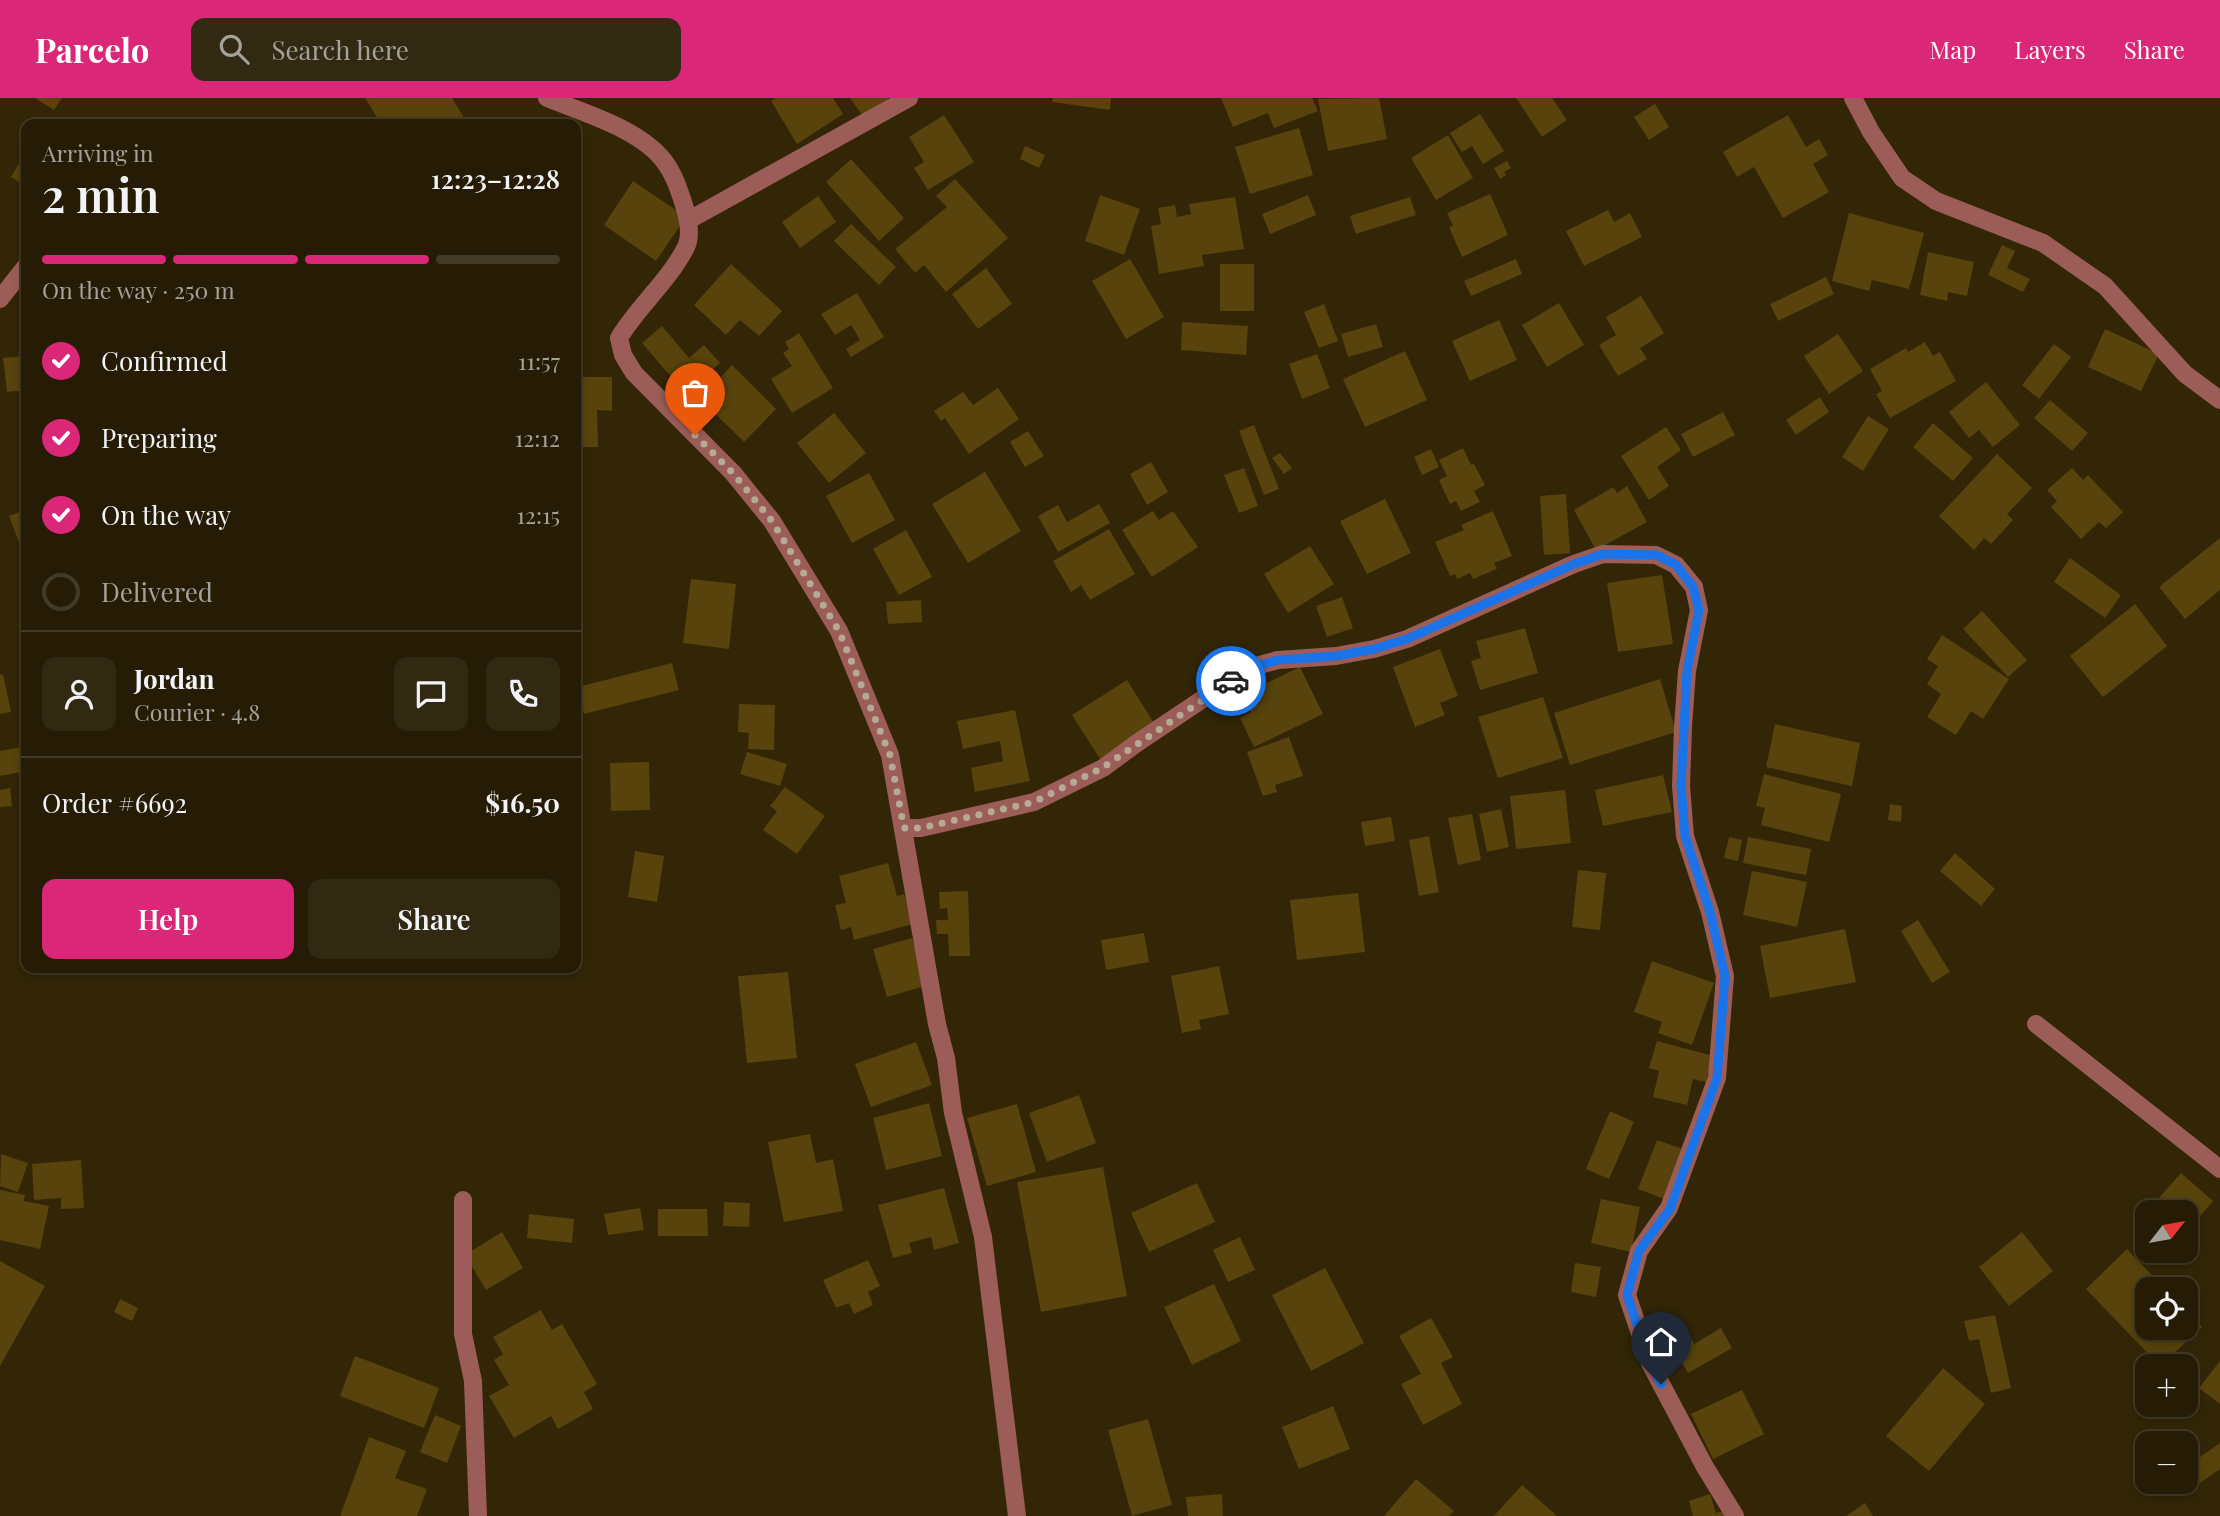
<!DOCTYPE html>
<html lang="en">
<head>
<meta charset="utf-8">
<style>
	body { margin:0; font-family:"Playfair Display",serif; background:#322913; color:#f1f3f6; height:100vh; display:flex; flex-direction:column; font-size:26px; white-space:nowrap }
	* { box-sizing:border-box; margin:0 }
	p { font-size:23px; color:#a4a19a }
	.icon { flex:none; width:38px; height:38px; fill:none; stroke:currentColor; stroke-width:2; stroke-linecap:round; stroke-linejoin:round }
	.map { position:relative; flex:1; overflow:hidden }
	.details { position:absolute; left:21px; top:21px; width:560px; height:854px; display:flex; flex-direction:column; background:#261c05; border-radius:14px; box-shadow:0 4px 10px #0003,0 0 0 2px #423a27 }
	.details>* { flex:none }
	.needle { width:46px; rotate:59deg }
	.buttons { position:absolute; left:2135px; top:1102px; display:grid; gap:14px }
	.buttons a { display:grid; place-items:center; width:63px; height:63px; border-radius:14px; background:#261c05; box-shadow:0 4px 10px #0003,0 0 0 2px #423a27; font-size:35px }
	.pin { position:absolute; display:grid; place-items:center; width:60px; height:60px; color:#fff; margin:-72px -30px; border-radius:50% 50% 50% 0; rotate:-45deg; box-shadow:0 0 7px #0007 }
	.pin .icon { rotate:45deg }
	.courier { position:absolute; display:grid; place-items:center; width:70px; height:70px; margin:-35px; border:5px solid #1a73e8; border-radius:50%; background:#fff; color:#222; box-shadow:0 2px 9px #0007 }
	.headline em { font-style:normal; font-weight:600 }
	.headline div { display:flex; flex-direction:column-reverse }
	.headline { display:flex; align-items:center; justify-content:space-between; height:119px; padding:0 21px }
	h1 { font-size:46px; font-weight:600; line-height:52px }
	.bar { display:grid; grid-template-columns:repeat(4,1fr); gap:10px 7px; align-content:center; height:84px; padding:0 21px }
	.bar i { height:9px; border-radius:5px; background:#423a27 }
	.bar .on { background:#db2777 }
	.bar p { grid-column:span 4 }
	.line { display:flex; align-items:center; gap:18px; padding:0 21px; border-top:2px solid #423a27 }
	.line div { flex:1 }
	.round { display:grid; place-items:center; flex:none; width:74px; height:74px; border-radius:14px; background:#322913 }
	ol { padding:0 21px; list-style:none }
	li { display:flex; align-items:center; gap:21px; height:77px }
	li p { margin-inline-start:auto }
	li .icon { padding:7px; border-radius:50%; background:#db2777; color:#fff; stroke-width:4 }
	li:last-child { color:#a4a19a }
	li i { width:38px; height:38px; border:4px solid #423a27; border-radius:50% }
	.button { display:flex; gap:14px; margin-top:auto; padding:14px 21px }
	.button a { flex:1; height:80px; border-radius:14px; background:#db2777; color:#fff; font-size:28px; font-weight:600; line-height:80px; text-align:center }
	.button a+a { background:#322913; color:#f1f3f6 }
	header { display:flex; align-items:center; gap:42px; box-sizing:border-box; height:98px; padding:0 35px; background:#db2777; color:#fff }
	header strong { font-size:33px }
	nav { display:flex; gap:38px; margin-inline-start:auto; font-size:24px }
	.search { width:490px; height:63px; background:#322913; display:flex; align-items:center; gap:18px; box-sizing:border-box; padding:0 24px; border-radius:14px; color:#a4a19a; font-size:26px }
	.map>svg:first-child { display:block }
</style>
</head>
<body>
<header>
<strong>Parcelo</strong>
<div class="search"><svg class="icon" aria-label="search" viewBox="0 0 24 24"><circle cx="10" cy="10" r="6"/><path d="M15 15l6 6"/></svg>Search here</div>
<nav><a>Map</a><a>Layers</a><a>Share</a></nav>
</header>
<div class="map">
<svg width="2220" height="1418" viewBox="0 0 2220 1418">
	<rect width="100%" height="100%" fill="#322607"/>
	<g fill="#57430b">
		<polygon points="35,0 62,0 54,12"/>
		<polygon points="365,0 452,0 466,23 460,26 381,26"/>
		<polygon points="776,0 833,0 843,16 797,46 771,3"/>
		<polygon points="850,0 887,0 889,3 864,20"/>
		<polygon points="1053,0 1111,0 1110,12 1052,4"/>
		<polygon points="1221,0 1312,0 1318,13 1274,30 1268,15 1233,29"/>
		<polygon points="1379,0 1387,41 1328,53 1318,1"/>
		<polygon points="1516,0 1552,0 1567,22 1542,39"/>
		<polygon points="1655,6 1669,29 1649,42 1634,19"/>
		<polygon points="1480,16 1504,53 1483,66 1472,48 1462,54 1450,35"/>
		<polygon points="944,17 974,64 928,92 914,70 924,64 909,39"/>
		<polygon points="1788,17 1806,49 1819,41 1828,57 1813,66 1829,94 1783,120 1754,69 1737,79 1723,54"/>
		<polygon points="1299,30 1313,77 1250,96 1235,49"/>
		<polygon points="1448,37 1473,80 1436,102 1411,60"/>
		<polygon points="1025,48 1045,57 1039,70 1020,61"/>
		<polygon points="851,61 904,120 879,143 826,84"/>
		<polygon points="21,62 26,66 26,88 11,79"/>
		<polygon points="1507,63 1511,70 1504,74 1506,77 1500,81 1494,70"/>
		<polygon points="955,81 1008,140 946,194 924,167 915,175 895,151 947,109 936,98"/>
		<polygon points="633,83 686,119 656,163 604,127"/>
		<polygon points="1490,96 1508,137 1462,159 1449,129 1453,128 1447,115"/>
		<polygon points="1100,97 1140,111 1124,157 1085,143"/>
		<polygon points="1308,97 1316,117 1270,136 1262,116"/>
		<polygon points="818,98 836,124 800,150 782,124"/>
		<polygon points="1235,99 1244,151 1202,157 1204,168 1159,176 1151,128 1161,126 1158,110 1175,107 1177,119 1191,116 1189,106"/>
		<polygon points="1410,99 1416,117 1356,136 1350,118"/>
		<polygon points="1608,112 1614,124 1630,115 1642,139 1584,168 1566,133"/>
		<polygon points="1849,115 1924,135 1909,191 1872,182 1869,193 1832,183"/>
		<polygon points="851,126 896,169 879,187 834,143"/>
		<polygon points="2002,147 2015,153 2007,170 2030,181 2023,194 1988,177"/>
		<polygon points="1928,154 1974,164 1967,198 1948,194 1947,203 1920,197"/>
		<polygon points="1130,161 1164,219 1126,241 1092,183"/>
		<polygon points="1516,161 1522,176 1471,198 1464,183"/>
		<polygon points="731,166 782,213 759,238 740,222 726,237 694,207"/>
		<rect x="1220" y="166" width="34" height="47"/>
		<polygon points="986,170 1012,206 978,231 952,196"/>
		<polygon points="1826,179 1834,196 1778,223 1770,206"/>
		<polygon points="857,195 884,239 851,259 846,251 860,242 851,227 835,237 821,216"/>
		<polygon points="1641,198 1664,235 1640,250 1647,261 1618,278 1599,247 1616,237 1606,219"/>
		<polygon points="1559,205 1584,247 1547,269 1522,227"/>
		<polygon points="1324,206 1338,243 1319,250 1304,214"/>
		<polygon points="1499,222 1517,262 1470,283 1452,243"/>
		<polygon points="1182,224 1248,228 1246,257 1181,252"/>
		<polygon points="1376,226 1383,249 1348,259 1341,236"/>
		<polygon points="662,228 689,260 704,247 720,265 685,295 642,245"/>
		<polygon points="2105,231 2159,256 2141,293 2088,269"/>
		<polygon points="799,235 833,290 792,315 771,281 792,268 783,255 789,251 785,244"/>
		<polygon points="1838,236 1863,273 1829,296 1804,258"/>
		<polygon points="1925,244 1933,258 1940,254 1956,283 1890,320 1876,296 1882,293 1870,271 1906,250 1908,254"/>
		<polygon points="2054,246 2071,259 2039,301 2022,287"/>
		<polygon points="1405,253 1427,302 1365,329 1343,281"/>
		<polygon points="1317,256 1330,290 1302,301 1289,266"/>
		<polygon points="26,258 26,292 7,294 3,260"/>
		<polygon points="732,267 776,311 744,344 700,301"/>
		<polygon points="576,279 612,279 612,313 597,312 598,349 576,349"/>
		<polygon points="1986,284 2020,327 1993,349 1979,332 1969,340 1949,314"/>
		<polygon points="998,290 1019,321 969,356 945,320 941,323 934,313 963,294 973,307"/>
		<polygon points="1820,299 1829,314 1796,337 1786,322"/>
		<polygon points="2050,302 2088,335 2072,353 2034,320"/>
		<polygon points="26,311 26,326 23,326 21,312"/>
		<polygon points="1723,314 1735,337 1693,359 1681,336"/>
		<polygon points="834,315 866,355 829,385 797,345"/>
		<polygon points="1868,318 1889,331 1863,373 1842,359"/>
		<polygon points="1933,325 1973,360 1953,383 1913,349"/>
		<polygon points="1254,327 1279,391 1264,397 1239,333"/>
		<polygon points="1666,329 1681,352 1657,369 1669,388 1649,402 1621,358"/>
		<polygon points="1028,333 1044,358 1025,369 1010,344"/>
		<polygon points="1463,350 1471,367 1474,366 1485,387 1474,393 1480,404 1461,413 1456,403 1450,406 1439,382 1447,378 1439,362"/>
		<polygon points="1431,351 1439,369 1422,377 1414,359"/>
		<polygon points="1280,355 1292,370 1284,376 1272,360"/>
		<polygon points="1997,356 2032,390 2007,416 2013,422 1991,446 1984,440 1974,452 1939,418"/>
		<polygon points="1151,364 1168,394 1147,407 1130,376"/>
		<polygon points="1244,370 1258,408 1239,415 1224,377"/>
		<polygon points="2072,370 2083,382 2088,377 2123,414 2106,430 2099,424 2081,441 2051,409 2057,403 2047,392"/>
		<polygon points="985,374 1021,433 968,465 932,406"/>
		<polygon points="869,375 895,422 852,445 826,398"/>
		<polygon points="1627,388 1647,424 1596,452 1574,412 1613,389 1617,395"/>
		<polygon points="1566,396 1570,455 1544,457 1540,398"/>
		<polygon points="1385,401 1411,455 1367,476 1340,423"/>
		<polygon points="1099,406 1110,425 1058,454 1038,418 1058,407 1067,424"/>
		<polygon points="26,412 26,447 21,449 9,418"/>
		<polygon points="1153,413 1159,422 1173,413 1198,449 1152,479 1122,432"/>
		<polygon points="1493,413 1512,458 1494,465 1497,471 1473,481 1470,475 1457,481 1455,476 1450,478 1435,444 1464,432 1461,427"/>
		<polygon points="1109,431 1135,476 1090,502 1081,487 1071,494 1053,463"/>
		<polygon points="906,432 932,479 899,497 873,451"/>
		<polygon points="2220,440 2220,492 2185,521 2159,489"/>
		<polygon points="1310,448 1334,486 1288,515 1264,476"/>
		<polygon points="2070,460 2121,497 2105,520 2054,484"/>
		<polygon points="1662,477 1673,546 1618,554 1607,485"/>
		<polygon points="691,481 736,486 729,551 683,545"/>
		<polygon points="1342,499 1353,530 1327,539 1316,508"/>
		<polygon points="921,502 922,524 888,526 886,504"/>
		<polygon points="2135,506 2167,548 2103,599 2070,558"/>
		<polygon points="1982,513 2027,562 2008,579 1963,531"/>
		<polygon points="1525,530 1538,575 1480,592 1471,563 1481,560 1476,543"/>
		<polygon points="1942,537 2009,581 1983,621 1971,613 1956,637 1927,619 1941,596 1927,586 1938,568 1927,561"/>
		<polygon points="1440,551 1458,598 1440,605 1445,617 1415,629 1393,569"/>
		<polygon points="672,565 679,592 584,616 578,589"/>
		<polygon points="1300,569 1323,616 1254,649 1240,620 1251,614 1242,597"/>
		<polygon points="3,576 11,614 0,616 0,577"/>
		<polygon points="1660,581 1676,634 1570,667 1554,615"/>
		<polygon points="1127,582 1157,630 1102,664 1072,617"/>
		<polygon points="1543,599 1563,660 1498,680 1478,619"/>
		<polygon points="739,606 775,607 774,652 748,651 749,635 738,634"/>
		<polygon points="1015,612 1030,683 975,694 971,670 1003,663 1000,643 963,651 957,623"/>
		<polygon points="1775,626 1860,645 1852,688 1766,669"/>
		<polygon points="1289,639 1303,678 1275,687 1277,694 1263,698 1247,654"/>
		<polygon points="21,649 26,673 0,678 0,653"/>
		<polygon points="747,654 787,666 780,688 740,676"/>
		<polygon points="649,664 650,712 611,713 610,665"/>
		<polygon points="1764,676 1841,696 1829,744 1761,727 1765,710 1756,708"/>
		<polygon points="1663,677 1672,714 1603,728 1595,692"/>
		<polygon points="785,689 825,718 797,756 763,732 777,713 770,708"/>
		<polygon points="10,690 12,708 0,709 0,692"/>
		<polygon points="1565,692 1571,745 1516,751 1510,698"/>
		<polygon points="1890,706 1902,708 1901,724 1888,722"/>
		<polygon points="1501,711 1509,749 1487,754 1479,716"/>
		<polygon points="1472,716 1481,762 1458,767 1448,720"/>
		<polygon points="1391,719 1395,743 1365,748 1361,724"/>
		<polygon points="1429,738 1439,794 1419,798 1409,742"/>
		<polygon points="1729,739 1742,742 1738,763 1724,760"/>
		<polygon points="1748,739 1811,751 1806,777 1743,765"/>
		<polygon points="635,753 664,758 657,804 628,799"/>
		<polygon points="1955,755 1995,791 1981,808 1940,773"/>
		<polygon points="888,765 897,798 904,796 913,826 854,842 851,829 841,832 835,807 846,805 839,778"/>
		<polygon points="1578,772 1606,775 1600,832 1572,829"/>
		<polygon points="1752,773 1807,784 1797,829 1743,817"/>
		<polygon points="968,793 970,858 949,858 948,836 937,836 936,822 948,822 947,810 940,811 939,794"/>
		<polygon points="1358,795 1365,854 1297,862 1290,802"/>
		<polygon points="1918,822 1950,874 1932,885 1901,833"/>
		<polygon points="1845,831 1856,884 1770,900 1760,848"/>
		<polygon points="1144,835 1149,864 1106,872 1101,842"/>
		<polygon points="912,840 925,888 887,899 873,851"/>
		<polygon points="1652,863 1714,885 1692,947 1658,935 1662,924 1634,914"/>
		<polygon points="1219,868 1229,916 1199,922 1201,931 1182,935 1171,878"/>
		<polygon points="788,874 797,960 747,965 738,878"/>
		<polygon points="1657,943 1713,958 1706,984 1693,981 1687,1007 1653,999 1659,973 1649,970"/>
		<polygon points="916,944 932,987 871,1009 855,966"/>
		<polygon points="1079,997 1096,1045 1047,1064 1029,1015"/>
		<polygon points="929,1005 942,1058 886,1072 873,1020"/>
		<polygon points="1017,1006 1036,1074 987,1088 967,1020"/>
		<polygon points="1610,1013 1634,1024 1609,1081 1586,1071"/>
		<polygon points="810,1036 816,1065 833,1061 843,1113 784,1124 768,1044"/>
		<polygon points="1657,1042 1683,1051 1664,1101 1638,1091"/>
		<polygon points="1,1056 28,1065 18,1094 0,1088"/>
		<polygon points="81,1062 84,1110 61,1111 61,1100 34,1102 32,1066"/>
		<polygon points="1103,1069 1127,1198 1041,1214 1017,1084"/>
		<polygon points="2181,1075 2213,1103 2186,1135 2186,1115 2147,1115 2147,1126 2141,1120"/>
		<polygon points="1197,1085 1215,1124 1149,1154 1131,1115"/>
		<polygon points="944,1090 959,1145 934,1152 931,1139 909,1145 912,1155 893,1160 878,1107"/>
		<polygon points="0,1092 25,1097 24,1103 49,1108 40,1151 0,1142"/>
		<polygon points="1601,1101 1640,1109 1631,1154 1591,1145"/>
		<polygon points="724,1104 750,1105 749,1129 723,1128"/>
		<polygon points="640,1110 644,1132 608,1137 604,1116"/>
		<polygon points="658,1111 707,1111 708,1138 658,1138"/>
		<polygon points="529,1116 574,1121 572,1145 527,1140"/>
		<polygon points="502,1134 523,1170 486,1192 465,1157"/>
		<polygon points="2022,1134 2053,1173 2009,1208 1979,1169"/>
		<polygon points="1240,1139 1255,1172 1228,1184 1213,1152"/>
		<polygon points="2127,1151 2166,1192 2147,1192 2147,1230 2186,1230 2186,1212 2202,1229 2160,1268 2086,1191"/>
		<polygon points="868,1162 880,1188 868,1194 873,1207 854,1216 849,1205 836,1210 823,1182"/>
		<polygon points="0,1163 45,1188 0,1268"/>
		<polygon points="1575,1165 1601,1169 1596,1199 1571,1194"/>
		<polygon points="1325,1170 1364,1245 1311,1273 1272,1197"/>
		<polygon points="1214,1186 1241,1243 1192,1267 1164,1209"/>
		<polygon points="120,1201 138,1210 132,1223 114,1214"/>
		<polygon points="541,1212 552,1232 562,1226 597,1286 584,1294 593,1311 558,1331 551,1318 514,1340 489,1298 509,1287 494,1262 503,1256 493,1239"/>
		<polygon points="1995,1217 2011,1290 1991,1295 1979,1241 1969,1243 1964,1223"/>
		<polygon points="1431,1220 1453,1259 1441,1265 1462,1306 1423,1327 1401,1286 1421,1276 1399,1238"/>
		<polygon points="1684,1228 1694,1246 1721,1230 1732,1250 1688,1275 1667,1238"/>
		<polygon points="355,1258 439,1290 424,1330 340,1298"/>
		<polygon points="2220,1263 2220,1306 2199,1290"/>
		<polygon points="1943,1270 1985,1306 1929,1373 1886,1338"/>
		<polygon points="1742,1292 1764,1336 1713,1361 1691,1316"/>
		<polygon points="1333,1308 1350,1351 1299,1371 1282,1329"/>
		<polygon points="435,1317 461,1328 447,1365 420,1354"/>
		<polygon points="1148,1321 1172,1407 1132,1418 1108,1332"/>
		<polygon points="369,1339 406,1353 395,1380 427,1391 417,1418 340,1418"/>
		<polygon points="2220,1345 2220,1371 2190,1392 2186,1385 2186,1369"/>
		<polygon points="1416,1381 1454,1413 1449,1418 1384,1418"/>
		<polygon points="1522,1387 1557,1418 1494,1418"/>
		<polygon points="1222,1396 1223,1418 1188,1418 1186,1399"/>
		<polygon points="1710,1396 1716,1415 1723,1413 1724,1418 1693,1418 1689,1403"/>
		<polygon points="1865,1405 1873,1418 1846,1418"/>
	</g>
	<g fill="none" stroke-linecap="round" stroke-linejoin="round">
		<g stroke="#9c5d58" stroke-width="18">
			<path d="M547,0C584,15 640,31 664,63C674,76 679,92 684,107C688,120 692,137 686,149C669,183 638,208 619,240L623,257L634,275L733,375L772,423L839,533L890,657L937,926L946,960L953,1015L983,1139L1017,1418"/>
			<polyline points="1853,0 1871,34 1902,80 1936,103 2043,145 2105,188 2185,276 2220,302"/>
			<polyline points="689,122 909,0"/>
			<polyline points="0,201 26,168"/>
			<polyline points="904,730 921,730 1034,704 1103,670 1137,645 1249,570 1278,562 1336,558 1374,551 1407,541 1574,466 1603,456 1656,457 1676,467 1694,489 1699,512 1687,573 1683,629 1681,688 1685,738 1710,814 1725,878 1717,980 1669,1110 1639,1153 1627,1197 1650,1265 1705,1369 1735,1418"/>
			<polyline points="2036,926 2220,1071"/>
			<polyline points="463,1102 463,1236 473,1283 478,1418"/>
		</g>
	</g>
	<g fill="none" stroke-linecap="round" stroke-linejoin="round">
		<polyline stroke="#b5ab95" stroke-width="7" stroke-dasharray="0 12.6" points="695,337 733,375 772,423 839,533 890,657 904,730 921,730 1034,704 1102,670 1231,583"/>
		<polyline stroke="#1a73e8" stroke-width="9" points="1231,583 1250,570 1278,562 1336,558 1374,551 1407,541 1574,466 1603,456 1657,457 1676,467 1693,489 1699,512 1687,573 1681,688 1685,738 1710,814 1725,878 1717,980 1670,1111 1639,1153 1627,1197 1650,1265 1661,1286"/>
	</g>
</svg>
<div class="buttons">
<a><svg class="needle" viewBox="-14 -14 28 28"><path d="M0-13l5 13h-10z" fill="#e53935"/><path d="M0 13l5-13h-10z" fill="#a4a19a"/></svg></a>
<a><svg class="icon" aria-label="locate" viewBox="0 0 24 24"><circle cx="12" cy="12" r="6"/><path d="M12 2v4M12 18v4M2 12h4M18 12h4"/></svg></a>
<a>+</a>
<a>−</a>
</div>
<div class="pin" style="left:695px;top:337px;background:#ea580c"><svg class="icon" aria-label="bag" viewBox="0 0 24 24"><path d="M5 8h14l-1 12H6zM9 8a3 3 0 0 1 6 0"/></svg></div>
<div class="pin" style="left:1661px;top:1286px;background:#1f2937"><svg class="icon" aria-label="home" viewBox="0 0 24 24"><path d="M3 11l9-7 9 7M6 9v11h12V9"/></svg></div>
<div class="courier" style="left:1231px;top:583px"><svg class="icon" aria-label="car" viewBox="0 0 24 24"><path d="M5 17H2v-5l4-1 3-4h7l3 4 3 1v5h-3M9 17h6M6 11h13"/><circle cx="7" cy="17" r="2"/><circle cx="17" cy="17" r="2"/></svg></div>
<section class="details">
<div class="headline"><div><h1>2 min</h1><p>Arriving in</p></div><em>12:23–12:28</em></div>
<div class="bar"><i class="on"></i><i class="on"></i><i class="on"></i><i></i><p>On the way · 250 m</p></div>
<ol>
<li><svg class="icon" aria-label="check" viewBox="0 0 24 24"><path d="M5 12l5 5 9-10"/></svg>Confirmed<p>11:57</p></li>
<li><svg class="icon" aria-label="check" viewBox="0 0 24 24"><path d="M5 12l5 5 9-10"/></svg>Preparing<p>12:12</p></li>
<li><svg class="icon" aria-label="check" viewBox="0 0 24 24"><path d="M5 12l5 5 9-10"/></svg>On the way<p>12:15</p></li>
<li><i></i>Delivered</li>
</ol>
<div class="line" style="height:126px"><a class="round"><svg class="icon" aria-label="person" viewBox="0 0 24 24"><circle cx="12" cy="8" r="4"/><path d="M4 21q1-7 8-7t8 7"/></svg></a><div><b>Jordan</b><p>Courier · 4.8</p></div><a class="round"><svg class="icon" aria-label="chat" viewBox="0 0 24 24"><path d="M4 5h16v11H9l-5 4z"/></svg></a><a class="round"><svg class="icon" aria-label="phone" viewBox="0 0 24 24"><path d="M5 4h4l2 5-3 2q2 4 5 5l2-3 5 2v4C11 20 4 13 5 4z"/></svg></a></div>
<div class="line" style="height:91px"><div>Order #6692</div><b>$16.50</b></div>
<div class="button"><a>Help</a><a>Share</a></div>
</section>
</div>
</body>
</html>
